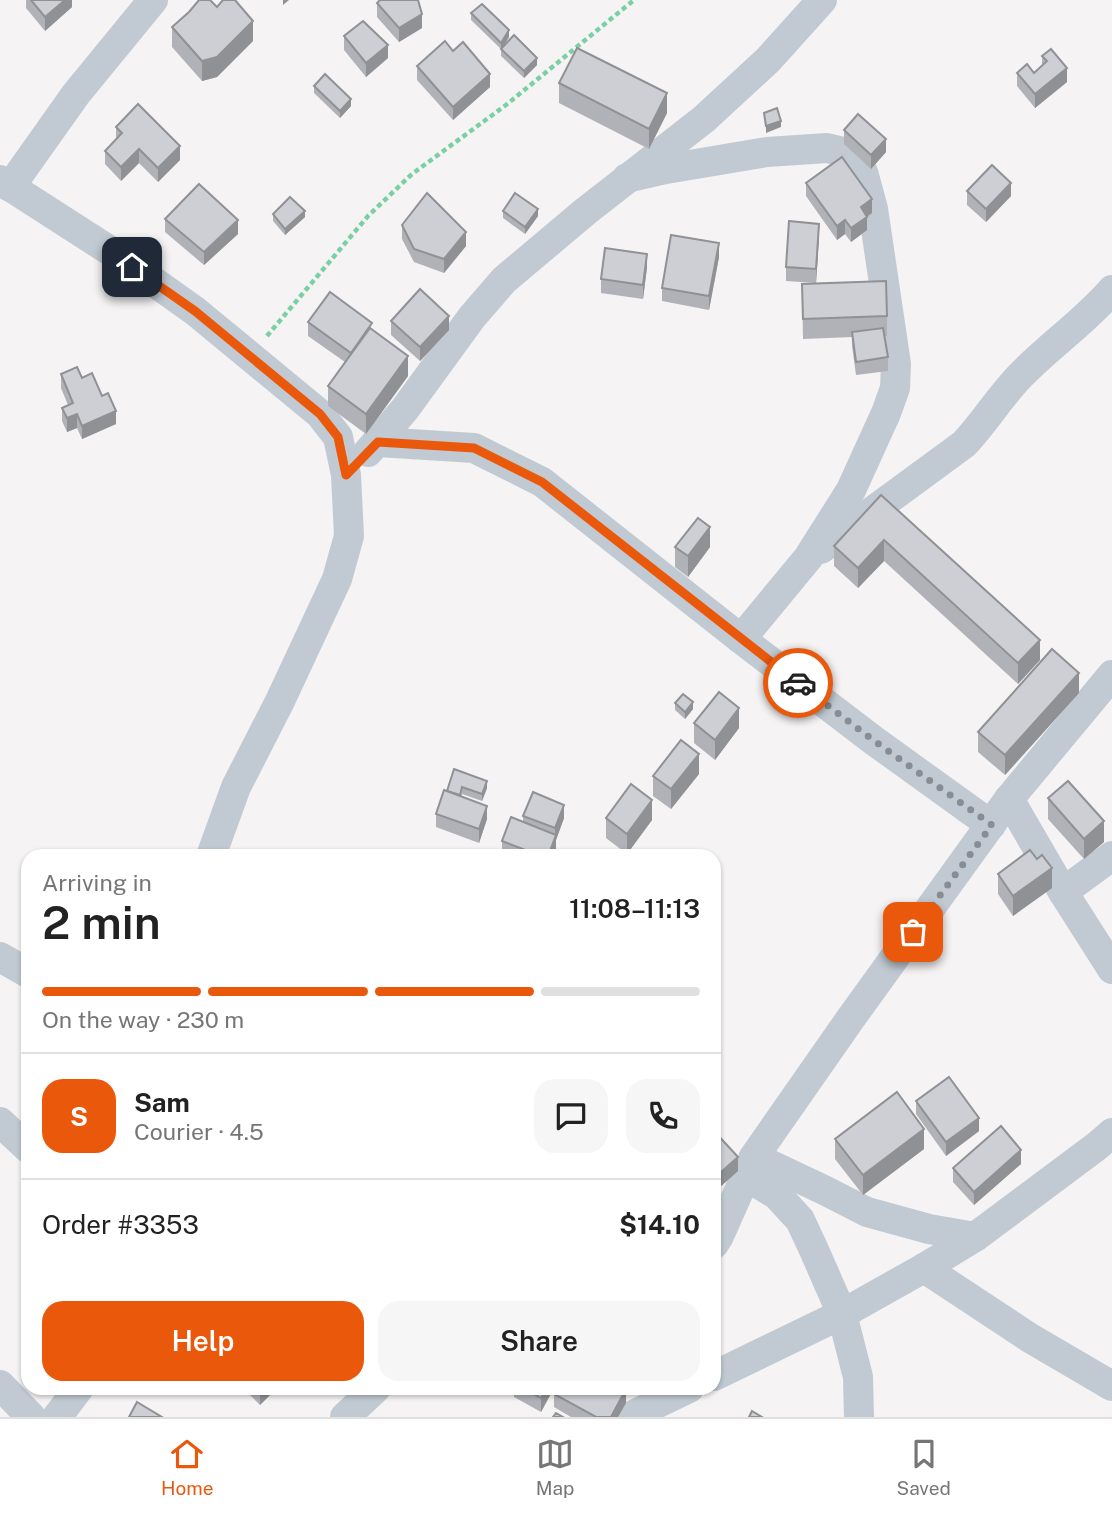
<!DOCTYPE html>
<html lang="en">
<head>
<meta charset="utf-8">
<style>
	body { margin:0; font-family:"Public Sans",sans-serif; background:#f6f6f6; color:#222; height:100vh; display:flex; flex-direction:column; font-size:26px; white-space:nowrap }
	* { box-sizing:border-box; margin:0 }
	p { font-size:23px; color:#767676 }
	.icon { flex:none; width:38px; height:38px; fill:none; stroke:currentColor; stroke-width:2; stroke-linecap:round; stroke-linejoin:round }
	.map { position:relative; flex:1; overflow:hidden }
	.panel { position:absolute; left:21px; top:849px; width:700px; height:546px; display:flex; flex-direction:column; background:#fff; border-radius:21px; box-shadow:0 2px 5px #0004 }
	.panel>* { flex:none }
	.pin { position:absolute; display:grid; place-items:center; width:60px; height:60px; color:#fff; margin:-30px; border-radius:14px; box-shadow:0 4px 10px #0006 }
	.courier { position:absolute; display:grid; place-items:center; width:70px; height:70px; margin:-35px; border:5px solid #ea580c; border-radius:50%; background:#fff; color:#222; box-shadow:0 2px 9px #0007 }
	.overview em { font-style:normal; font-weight:600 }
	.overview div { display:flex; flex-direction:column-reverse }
	.overview { display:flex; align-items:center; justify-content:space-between; height:119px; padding:0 21px }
	h1 { font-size:46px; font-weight:600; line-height:52px }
	.bar { display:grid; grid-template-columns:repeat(4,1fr); gap:10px 7px; align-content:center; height:84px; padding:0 21px }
	.bar i { height:9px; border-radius:5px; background:#e0e0e0 }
	.bar .selected { background:#ea580c }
	.bar p { grid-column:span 4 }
	.line { display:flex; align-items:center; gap:18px; padding:0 21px; border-top:2px solid #e0e0e0 }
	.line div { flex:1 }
	.round { display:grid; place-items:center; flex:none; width:74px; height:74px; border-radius:21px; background:#f6f6f6 }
	.primary-button { display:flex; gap:14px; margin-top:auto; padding:14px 21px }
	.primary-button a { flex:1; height:80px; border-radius:21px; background:#ea580c; color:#fff; font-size:28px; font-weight:600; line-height:80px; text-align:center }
	.primary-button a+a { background:#f6f6f6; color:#222 }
	.menu { display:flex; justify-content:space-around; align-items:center; height:98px; border-top:2px solid #e0e0e0; background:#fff; font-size:19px; color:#767676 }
	.menu a { display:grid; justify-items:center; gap:4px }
	.menu .selected { color:#ea580c }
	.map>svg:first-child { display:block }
</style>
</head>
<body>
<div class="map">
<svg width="1112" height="1417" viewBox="0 0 1112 1417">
	<rect width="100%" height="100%" fill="#f5f3f3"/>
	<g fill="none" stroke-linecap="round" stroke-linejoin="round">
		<polyline stroke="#7ad0a6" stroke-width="4.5" stroke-dasharray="5 3.5" stroke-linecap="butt" points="267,336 368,216 412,174 506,105 634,0"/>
		<g stroke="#c1cad2" stroke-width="30">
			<polyline points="627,178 666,169 767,152 827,148 848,153 863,172 873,209 896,364 895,388 886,413 851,490 808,558 741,639"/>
			<polyline points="0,180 112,252 195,311 320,414 338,437 346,475 349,536 337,579 280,701 236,787 211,856"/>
			<polyline points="10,187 76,94 153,0"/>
			<polyline points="378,442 474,448 542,482 741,639 873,740 991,825"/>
			<polyline points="368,452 405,409 472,317 504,280 586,211 704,119 768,60 822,0"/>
			<path d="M821,549L964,444C986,421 1001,394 1024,372C1052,344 1086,320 1112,290"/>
			<polyline points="1009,799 1063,892 1112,969"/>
			<polyline points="1063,892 1112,856"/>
			<polyline points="0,957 28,973"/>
			<polyline points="0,1122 28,1148"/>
			<polyline points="754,1157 826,1191 867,1212 929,1229 975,1237"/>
			<polyline points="746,1176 777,1195 800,1220 814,1250 842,1314 858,1377 859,1417"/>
			<polyline points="714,1244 719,1236 754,1157 851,1018 1009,799 1112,675"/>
			<polyline points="924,1268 1030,1338 1112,1386"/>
			<polyline points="714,1376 842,1314 924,1268 975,1237 1097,1146 1112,1133"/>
			<polyline points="0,1385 31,1417"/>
			<polyline points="57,1417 79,1388"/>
			<polyline points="345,1417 376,1388"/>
			<polyline points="629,1417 689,1388"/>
		</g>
	</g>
	<g fill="#b0b2b7">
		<polygon points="26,0 72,0 72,7 45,31 26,8"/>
		<polygon points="377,3 422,28 399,42 377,17"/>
		<polygon points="471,13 509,37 504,46 537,65 524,78 501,56 501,49 471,20"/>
		<polygon points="172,27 253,41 217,77 202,81 172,47"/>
		<polygon points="344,36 388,58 366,77 344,50"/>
		<polygon points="453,51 490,87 453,120 417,80 417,66"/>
		<polygon points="1042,56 1067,82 1035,108 1017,86 1017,73 1034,73 1042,65"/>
		<polygon points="559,83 667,113 649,149 559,103"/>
		<polygon points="314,86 351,106 340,118 314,93"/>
		<polygon points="116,127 180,160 158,182 139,163 121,181 105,164 105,151 116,140"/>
		<polygon points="844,130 886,152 871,169 844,144"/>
		<polygon points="806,183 872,213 867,217 867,230 851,242 845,234 837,240 806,196"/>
		<polygon points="967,191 1011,196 986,222 967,205"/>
		<polygon points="503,211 538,216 525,234 503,218"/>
		<polygon points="273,214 305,217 285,235 273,221"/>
		<polygon points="165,219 238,234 204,265 165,232"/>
		<polygon points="402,225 466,246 444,273 414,262 402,239"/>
		<polygon points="819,237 816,283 786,281 786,267"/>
		<polygon points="719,257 709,310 662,301 662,288"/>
		<polygon points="647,267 643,299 601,293 601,279"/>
		<polygon points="802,284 887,316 887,336 885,336 888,357 888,371 856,375 852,346 852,337 803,339"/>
		<polygon points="391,321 449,330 420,361 391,335"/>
		<polygon points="308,322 372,330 408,376 366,434 328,406 328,386 345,362 308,336"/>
		<polygon points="61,374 82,378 102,396 116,424 82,439 77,428 67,432 62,421 62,408 68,405 61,388"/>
		<polygon points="881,495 1040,660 1018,684 884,561 858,588 834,566 834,546"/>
		<polygon points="675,547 710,547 688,577 675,567"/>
		<polygon points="1079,693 1005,775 978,752 978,732"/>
		<polygon points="675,703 693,709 685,719 675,710"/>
		<polygon points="694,723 739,728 715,760 694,743"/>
		<polygon points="454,769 487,788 482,801 462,794 462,796 487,819 479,843 436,827 436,814 447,791"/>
		<polygon points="699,774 671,809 653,796 653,776"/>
		<polygon points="1048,798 1104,842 1084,859 1048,819"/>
		<polygon points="523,816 564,818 556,840 556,848 553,856 506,856 502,854 502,841 523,822"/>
		<polygon points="606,818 652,820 627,854 606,838"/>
		<polygon points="998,874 1052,888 1013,916 998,894"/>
		<polygon points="916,1101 979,1131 946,1156 916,1114"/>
		<polygon points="714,1131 738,1171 720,1187 714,1180"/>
		<polygon points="835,1139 924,1149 863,1195 835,1159"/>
		<polygon points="1021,1164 974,1205 953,1182 953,1168"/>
		<polygon points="243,1388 277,1388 260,1405"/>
		<polygon points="514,1388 554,1388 541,1412 514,1397"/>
		<polygon points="554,1394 626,1403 618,1417 571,1417 554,1407"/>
	</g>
	<g fill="#909195">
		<polygon points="65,0 72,0 72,7 45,31 45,17"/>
		<polygon points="283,0 289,0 283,5"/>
		<polygon points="422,14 422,28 399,42 399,28"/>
		<polygon points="253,21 253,41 217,77 202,81 202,61"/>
		<polygon points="509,30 509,37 501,50 501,43"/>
		<polygon points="388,45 388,58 366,77 366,63"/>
		<polygon points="537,58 537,65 524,78 524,71"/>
		<polygon points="1067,68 1067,82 1035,108 1035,94"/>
		<polygon points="490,74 490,87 453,120 453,107"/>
		<polygon points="667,93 667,113 649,149 649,129"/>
		<polygon points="351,99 351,106 340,118 340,111"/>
		<polygon points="781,121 781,127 766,133 766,126"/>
		<polygon points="886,139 886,152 871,169 871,155"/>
		<polygon points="180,146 180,160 158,182 158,168"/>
		<polygon points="139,149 139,163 121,181 121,167"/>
		<polygon points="1011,183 1011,196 986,222 986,209"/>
		<polygon points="872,199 872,213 861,221 861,207"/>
		<polygon points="538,209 538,216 525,234 525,227"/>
		<polygon points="305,211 305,217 285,235 285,229"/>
		<polygon points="867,217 867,230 851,242 851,228"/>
		<polygon points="238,220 238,234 204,265 204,252"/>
		<polygon points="845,220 845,234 837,240 837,226"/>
		<polygon points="819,224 819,237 816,283 816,269"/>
		<polygon points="466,232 466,246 444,273 444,259"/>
		<polygon points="719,243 719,257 709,310 709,296"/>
		<polygon points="647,254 647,267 643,299 643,285"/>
		<polygon points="449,316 449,330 420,361 420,347"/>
		<polygon points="408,356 408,376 366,434 366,414"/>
		<polygon points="116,411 116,424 82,439 82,426"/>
		<polygon points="77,414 77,428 67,432 67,418"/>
		<polygon points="710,527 710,547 688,577 688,556"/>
		<polygon points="884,540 884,561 858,588 858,568"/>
		<polygon points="1040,640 1040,660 1018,684 1018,663"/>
		<polygon points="1079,673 1079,693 1005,775 1005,755"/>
		<polygon points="693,702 693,709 685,719 685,712"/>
		<polygon points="739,708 739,728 715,760 715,740"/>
		<polygon points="699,754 699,774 671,809 671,789"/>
		<polygon points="487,781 487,788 482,801 482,794"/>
		<polygon points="652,800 652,820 627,854 627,834"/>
		<polygon points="564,805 564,818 556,840 556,848 553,856 548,856 555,837 555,828"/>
		<polygon points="487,806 487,819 479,843 479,829"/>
		<polygon points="1104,821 1104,842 1084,859 1084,839"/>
		<polygon points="1052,868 1052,888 1013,916 1013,896"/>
		<polygon points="979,1118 979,1131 946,1156 946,1142"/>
		<polygon points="924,1129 924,1149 863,1195 863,1175"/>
		<polygon points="1021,1150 1021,1164 974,1205 974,1192"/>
		<polygon points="738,1157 738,1171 720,1187 720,1173"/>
		<polygon points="263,1388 277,1388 260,1405 260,1391"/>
		<polygon points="547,1388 554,1388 541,1412 541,1398"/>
		<polygon points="626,1389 626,1403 618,1417 611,1417"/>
	</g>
	<g fill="#cdcfd5" stroke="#909195" stroke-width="2">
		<polygon points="31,0 65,0 45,17"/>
		<polygon points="199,0 210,0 217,7 223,0 235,0 253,21 217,57 202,61 172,27 189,12"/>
		<polygon points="380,0 418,0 422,14 399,28 377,3"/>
		<polygon points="482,4 509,30 501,43 471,13"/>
		<polygon points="363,21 388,45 366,63 344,36"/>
		<polygon points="514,35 537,58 524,71 501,49"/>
		<polygon points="445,41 453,51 463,42 490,74 453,107 417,66"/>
		<polygon points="577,48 667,93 649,129 559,83"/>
		<polygon points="1051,49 1067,68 1035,94 1017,73 1027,64 1034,73 1047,61 1042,56"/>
		<polygon points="325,74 351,99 340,111 314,86"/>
		<polygon points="138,104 180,146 158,168 139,149 121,167 105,151 122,133 116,127"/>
		<polygon points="777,108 781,121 766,126 764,113"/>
		<polygon points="858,114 886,139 871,155 844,130"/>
		<polygon points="842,157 872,199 861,207 867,217 851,228 845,220 837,226 806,183"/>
		<polygon points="992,165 1011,183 986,209 967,191"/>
		<polygon points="199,184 238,220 204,252 165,219"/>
		<polygon points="427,193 466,232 444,259 414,249 402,225"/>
		<polygon points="515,193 538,209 525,227 503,211"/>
		<polygon points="290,197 305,211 285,229 273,214"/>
		<polygon points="789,221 819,224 816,269 786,267"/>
		<polygon points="671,235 719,243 709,296 662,288"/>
		<polygon points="605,248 647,254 643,285 601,279"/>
		<polygon points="886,281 887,316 803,319 802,284"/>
		<polygon points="420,289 449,316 420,347 391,321"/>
		<polygon points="330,292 372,323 351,353 308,322"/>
		<polygon points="370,328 408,356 366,414 328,386"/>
		<polygon points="883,328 888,357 856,362 852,332"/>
		<polygon points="77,367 82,378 92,373 102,396 108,393 116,411 82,426 77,414 67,418 62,408 73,403 61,374"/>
		<polygon points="881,495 1040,640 1018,663 884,540 858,568 834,546"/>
		<polygon points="698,518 710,527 688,556 675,547"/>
		<polygon points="1052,649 1079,673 1005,755 978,732"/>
		<polygon points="719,692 739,708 715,740 694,723"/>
		<polygon points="683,694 693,702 685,712 675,703"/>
		<polygon points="681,740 699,754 671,789 653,776"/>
		<polygon points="454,769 487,781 482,794 462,787 460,795 447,791"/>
		<polygon points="1068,781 1104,821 1084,839 1048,798"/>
		<polygon points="631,784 652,800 627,834 606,818"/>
		<polygon points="444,790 487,806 479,829 436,814"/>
		<polygon points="533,792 564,805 555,828 523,816"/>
		<polygon points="511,817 556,835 548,856 541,856 502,841"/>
		<polygon points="1030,850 1037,859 1042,855 1052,868 1013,896 998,874"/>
		<polygon points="949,1077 979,1118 946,1142 916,1101"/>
		<polygon points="897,1092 924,1129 863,1175 835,1139"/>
		<polygon points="1001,1126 1021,1150 974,1192 953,1168"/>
		<polygon points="714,1131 738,1157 720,1173 714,1167"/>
		<polygon points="522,1388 547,1388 541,1398"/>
		<polygon points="558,1388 623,1388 626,1389 611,1417 596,1417 554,1394"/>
		<polygon points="137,1402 162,1417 129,1417"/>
		<polygon points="752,1411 762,1417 749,1417"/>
		<polygon points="556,1413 563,1417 553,1417"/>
	</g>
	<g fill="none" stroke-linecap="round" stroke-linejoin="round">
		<polyline stroke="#868d94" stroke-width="7" stroke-dasharray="0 12.6" points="798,683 873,740 992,825 913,932"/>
		<polyline stroke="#ea580c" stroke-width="9" points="132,267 195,311 320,414 338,437 346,475 378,442 474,448 542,482 798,683"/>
	</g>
</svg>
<div class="pin" style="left:913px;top:932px;background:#ea580c"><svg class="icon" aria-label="bag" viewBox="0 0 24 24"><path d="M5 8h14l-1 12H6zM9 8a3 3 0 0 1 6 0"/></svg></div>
<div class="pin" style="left:132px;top:267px;background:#1f2937"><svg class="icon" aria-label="home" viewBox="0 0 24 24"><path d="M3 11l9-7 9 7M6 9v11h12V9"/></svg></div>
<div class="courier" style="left:798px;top:683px"><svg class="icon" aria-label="car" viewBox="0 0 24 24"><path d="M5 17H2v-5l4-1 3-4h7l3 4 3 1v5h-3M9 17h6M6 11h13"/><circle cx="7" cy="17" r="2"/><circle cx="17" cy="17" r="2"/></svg></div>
<section class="panel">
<div class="overview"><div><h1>2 min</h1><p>Arriving in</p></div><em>11:08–11:13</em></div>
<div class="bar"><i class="selected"></i><i class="selected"></i><i class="selected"></i><i></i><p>On the way · 230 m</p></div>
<div class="line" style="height:126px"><b class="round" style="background:#ea580c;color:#fff">S</b><div><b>Sam</b><p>Courier · 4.5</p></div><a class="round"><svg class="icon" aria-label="chat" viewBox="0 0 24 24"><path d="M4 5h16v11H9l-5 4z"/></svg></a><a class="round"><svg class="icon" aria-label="phone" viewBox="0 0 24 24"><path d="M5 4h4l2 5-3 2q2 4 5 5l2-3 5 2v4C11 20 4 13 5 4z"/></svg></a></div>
<div class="line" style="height:91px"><div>Order #3353</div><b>$14.10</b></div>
<div class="primary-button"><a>Help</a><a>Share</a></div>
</section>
</div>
<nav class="menu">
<a class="selected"><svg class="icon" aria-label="home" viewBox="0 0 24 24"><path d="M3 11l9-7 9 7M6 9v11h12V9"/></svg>Home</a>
<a><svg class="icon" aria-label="map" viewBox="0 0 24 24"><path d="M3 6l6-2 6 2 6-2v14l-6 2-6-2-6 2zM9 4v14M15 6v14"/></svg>Map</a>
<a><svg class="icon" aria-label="saved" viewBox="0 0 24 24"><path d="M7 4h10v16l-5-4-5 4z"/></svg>Saved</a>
</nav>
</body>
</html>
